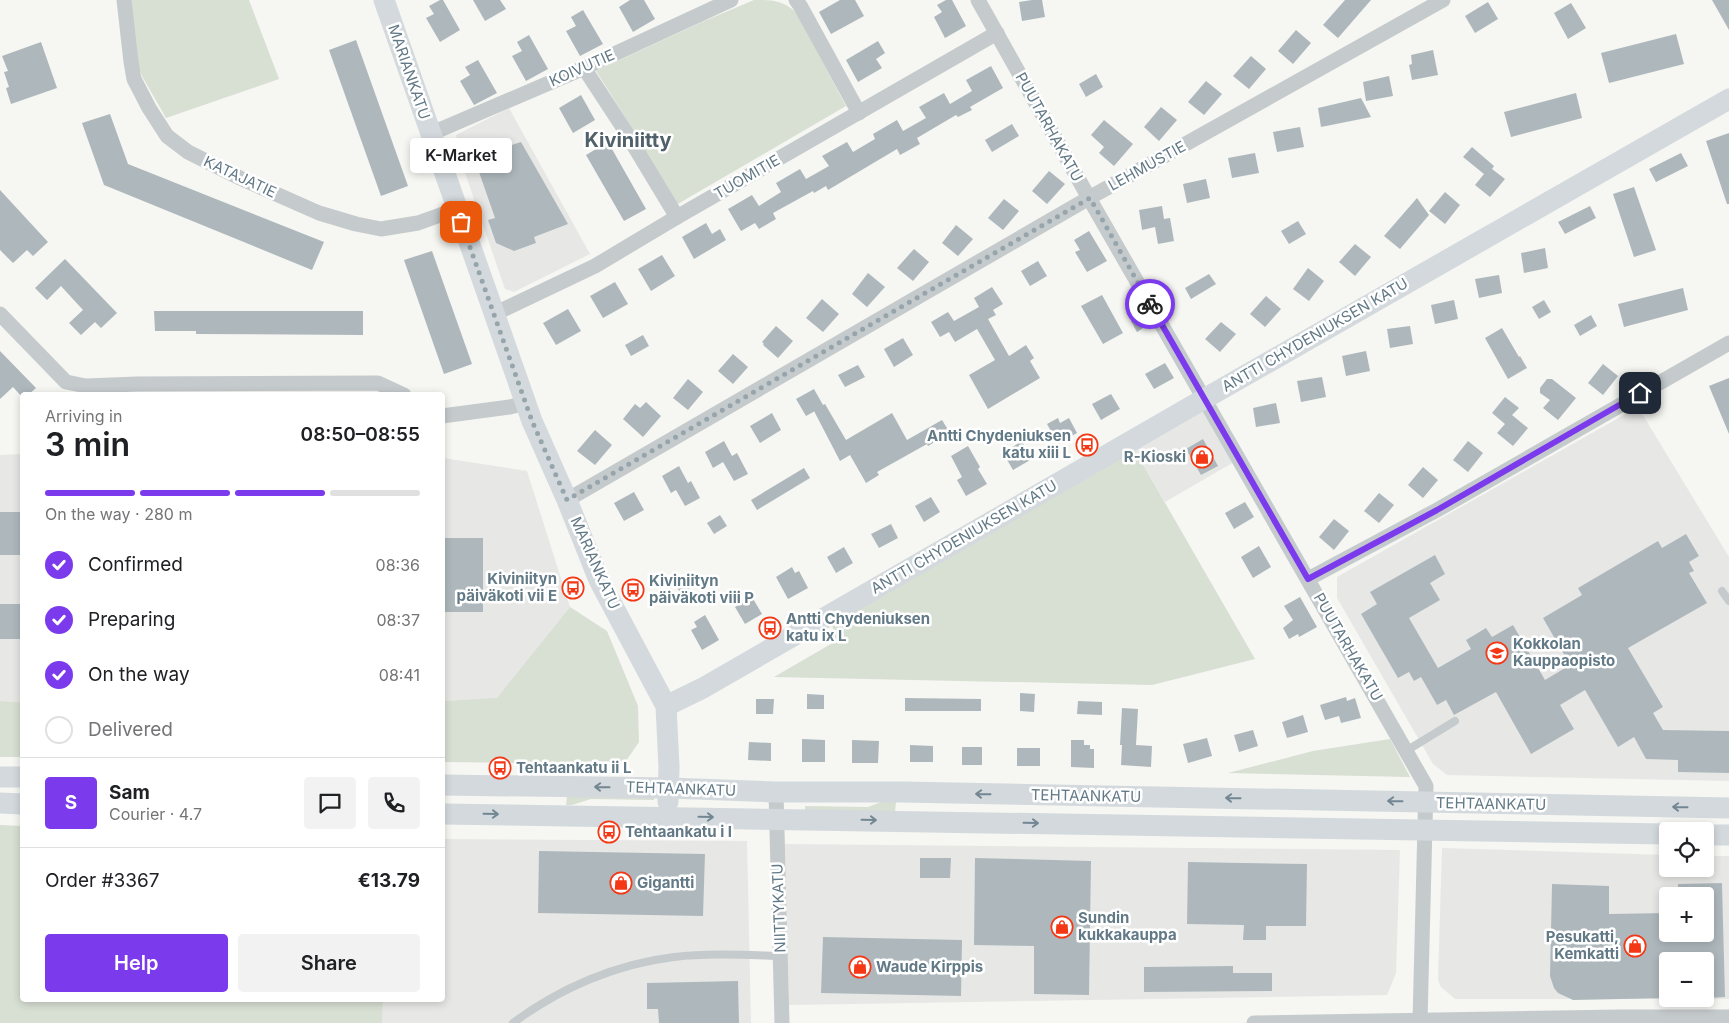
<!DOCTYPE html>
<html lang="en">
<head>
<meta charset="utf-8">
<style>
	body { margin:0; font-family:Inter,sans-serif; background:#f2f2f2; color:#202124; height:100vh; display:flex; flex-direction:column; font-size:19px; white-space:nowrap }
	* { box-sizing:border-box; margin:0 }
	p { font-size:16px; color:#757577 }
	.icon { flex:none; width:28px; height:28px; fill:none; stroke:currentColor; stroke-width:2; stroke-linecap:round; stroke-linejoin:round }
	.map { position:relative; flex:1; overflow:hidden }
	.drawer { position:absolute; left:20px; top:392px; width:425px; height:610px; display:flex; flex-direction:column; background:#fff; border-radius:5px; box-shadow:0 2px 8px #0003 }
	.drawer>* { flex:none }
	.tools { position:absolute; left:1659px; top:822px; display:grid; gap:10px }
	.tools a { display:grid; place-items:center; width:55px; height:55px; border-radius:5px; background:#fff; box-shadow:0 2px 8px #0003; font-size:25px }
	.pin { position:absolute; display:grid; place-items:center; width:42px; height:42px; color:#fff; margin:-21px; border-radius:10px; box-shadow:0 2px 8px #0006 }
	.courier { position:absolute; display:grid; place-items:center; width:50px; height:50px; margin:-25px; border:4px solid #7c3aed; border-radius:50%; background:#fff; color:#222; box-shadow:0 1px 6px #0007 }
	.bubble { position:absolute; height:35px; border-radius:5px; background:#fff; box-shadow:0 2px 8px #0003; font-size:16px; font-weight:600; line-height:35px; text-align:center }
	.overview em { font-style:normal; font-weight:600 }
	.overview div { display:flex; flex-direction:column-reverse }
	.overview { display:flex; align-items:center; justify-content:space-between; height:85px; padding:0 25px }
	h1 { font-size:32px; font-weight:600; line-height:38px }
	.bar { display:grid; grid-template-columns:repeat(4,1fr); gap:8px 5px; align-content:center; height:60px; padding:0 25px }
	.bar i { height:6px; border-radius:4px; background:#e0e0e0 }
	.bar .selected { background:#7c3aed }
	.bar p { grid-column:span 4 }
	.line { display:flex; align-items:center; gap:12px; padding:0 25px; border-top:1px solid #e0e0e0 }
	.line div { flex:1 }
	.round { display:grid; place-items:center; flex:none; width:52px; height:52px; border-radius:5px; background:#f2f2f2 }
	ol { padding:0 25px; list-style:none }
	li { display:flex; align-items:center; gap:15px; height:55px }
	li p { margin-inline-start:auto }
	li .icon { padding:5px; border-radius:50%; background:#7c3aed; color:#fff; stroke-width:4 }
	li:last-child { color:#757577 }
	li i { width:28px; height:28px; border:2px solid #e0e0e0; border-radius:50% }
	.primary-button { display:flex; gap:10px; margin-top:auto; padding:10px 25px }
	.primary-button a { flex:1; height:58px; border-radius:5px; background:#7c3aed; color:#fff; font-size:20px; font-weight:600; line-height:58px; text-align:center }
	.primary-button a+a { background:#f2f2f2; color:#202124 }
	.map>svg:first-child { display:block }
</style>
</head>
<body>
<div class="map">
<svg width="1729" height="1023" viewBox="0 0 1729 1023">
	<rect width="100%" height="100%" fill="#f6f6f2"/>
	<g fill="#e7e8e6" fill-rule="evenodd">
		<polygon points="509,108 590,254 514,292 505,289 464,170 456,135"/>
		<polygon points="1638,407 1729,557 1729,781 1447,775 1433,764 1337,598 1337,577"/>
		<polygon points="1205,408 1234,462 1165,502 1134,449"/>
		<polygon points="22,454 22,702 0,701 0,455"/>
		<polygon points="443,458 527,471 570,607 497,699 443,701"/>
		<polygon points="443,839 747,841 751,1023 382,1023 383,1000 442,1000"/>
		<polygon points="785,844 1400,850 1396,973 1387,995 789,1005"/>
		<path d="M1442,848L1667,855L1668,869H1705V856H1729V999H1705V961H1668V999H1702H1455L1441,987L1438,980ZM1668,896H1705V934H1668Z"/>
	</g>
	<g fill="#d8dfd3">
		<polygon points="130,0 249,0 279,79 166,118 142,76 137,62"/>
		<path d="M754,0C773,0 781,0 796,12L846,106L676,205L629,123L596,71L702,22Z"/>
		<polygon points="1134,449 1255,659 1152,685 774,677 836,641 832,625"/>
		<polygon points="570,607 607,631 638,706 639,742 626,761 539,763 443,762 443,701 497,698"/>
		<polygon points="0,701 22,702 22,757 0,757"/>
		<polygon points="1390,739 1410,777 1228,773 1313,751"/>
		<polygon points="567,796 654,798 654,800 591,799 572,805 566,805"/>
		<polygon points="884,801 896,802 895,812 805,810 805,806 868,807"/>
		<polygon points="0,825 22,826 22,1000 383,1000 382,1023 0,1023"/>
	</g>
	<g fill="#aeb8bc">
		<polygon points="440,0 443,0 460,30 440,42 426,18 434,14 429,6"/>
		<polygon points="473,0 500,0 506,9 485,21"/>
		<polygon points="630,0 644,0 655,19 633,32 619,7"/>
		<polygon points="840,0 855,0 864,16 831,34 819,12"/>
		<polygon points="946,0 952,0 966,26 945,38 934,17 942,12 937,5"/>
		<polygon points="1032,0 1042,0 1045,17 1022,21 1019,2"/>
		<polygon points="1345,0 1371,0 1338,38 1323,25"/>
		<polygon points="1712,0 1729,0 1729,30"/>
		<polygon points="1488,2 1498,19 1475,33 1465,16"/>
		<polygon points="1571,3 1586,28 1568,39 1554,13"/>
		<polygon points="583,10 603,44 580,56 566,31 576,26 571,17"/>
		<polygon points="1296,30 1311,43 1293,64 1278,51"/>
		<polygon points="1676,34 1684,64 1609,83 1601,53"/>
		<polygon points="529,35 548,69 526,81 512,56 522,51 517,42"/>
		<polygon points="356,40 408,186 381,196 329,50"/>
		<polygon points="878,41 885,53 876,59 882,68 858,82 846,60"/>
		<polygon points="41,42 57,88 11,104 6,88 9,87 4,72 8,71 2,56"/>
		<polygon points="1433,50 1438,75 1412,80 1409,65 1412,64 1411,55"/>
		<polygon points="1251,56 1266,69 1249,89 1233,76"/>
		<polygon points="478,60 497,93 474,105 460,81 470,75 465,67"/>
		<polygon points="991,66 1003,88 970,107 972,110 958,117 956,115 917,138 920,144 900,155 897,149 828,190 826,186 814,193 813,191 773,213 776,219 759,229 755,223 741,231 728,209 752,195 759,206 781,192 776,183 800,169 806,179 829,166 822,156 847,142 853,152 875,139 873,134 897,120 903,131 926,118 919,107 944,93 950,104 972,91 966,80"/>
		<polygon points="1096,74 1103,87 1086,97 1079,84"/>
		<polygon points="1389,76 1393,96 1366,101 1363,82"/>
		<polygon points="1206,81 1222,94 1204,115 1188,102"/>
		<polygon points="1576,93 1582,118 1511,137 1504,112"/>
		<polygon points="581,95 595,120 573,133 559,108"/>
		<polygon points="1361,98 1371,117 1321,127 1318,108"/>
		<polygon points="1161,107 1177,120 1159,141 1144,127"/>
		<polygon points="110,114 128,164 324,242 312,270 104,185 82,123"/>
		<polygon points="1104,120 1133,144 1114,166 1099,153 1104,147 1091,135"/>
		<polygon points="1012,124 1019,136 992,152 985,140"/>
		<polygon points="1300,127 1304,147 1277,152 1273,132"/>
		<polygon points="1729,133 1729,204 1727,204 1706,141"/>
		<polygon points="521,142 568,224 534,237 536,243 514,251 496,243 488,220 495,218 479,172 499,165 494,151"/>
		<polygon points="608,142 646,209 624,221 586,155"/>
		<polygon points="1472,147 1494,166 1492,169 1505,179 1490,197 1475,185 1484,174 1463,157"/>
		<polygon points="1255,153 1259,173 1232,178 1228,158"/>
		<polygon points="1681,153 1688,166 1656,182 1649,169"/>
		<polygon points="1049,171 1065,184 1047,204 1032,191"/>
		<polygon points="1206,179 1210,198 1187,203 1183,184"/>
		<polygon points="1634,187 1656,250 1634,257 1613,194"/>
		<polygon points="0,190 48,242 33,256 27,250 13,263 0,250"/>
		<polygon points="1445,192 1460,205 1445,224 1429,211"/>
		<polygon points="1417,198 1429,215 1400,249 1384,236"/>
		<polygon points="1004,199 1019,211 1003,230 988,218"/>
		<polygon points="1162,206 1164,219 1170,218 1174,241 1158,244 1155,227 1142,230 1139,210"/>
		<polygon points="1590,206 1596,218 1565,234 1558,222"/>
		<polygon points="1298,221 1306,234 1289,244 1281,231"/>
		<polygon points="706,223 712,234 720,229 726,240 694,259 682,237"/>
		<polygon points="956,225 973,239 958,256 942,243"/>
		<polygon points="1089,231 1107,261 1087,272 1075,252 1080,250 1074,240"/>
		<polygon points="1355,244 1371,257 1355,276 1339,262"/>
		<polygon points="1545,248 1548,268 1524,273 1521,253"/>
		<polygon points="914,249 929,262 913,281 897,268"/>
		<polygon points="432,251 472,364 444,374 404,260"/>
		<polygon points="662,255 675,276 651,291 638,269"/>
		<polygon points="65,259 117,313 101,328 95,322 81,335 69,323 83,310 61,286 47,300 35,288"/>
		<polygon points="1038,261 1047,276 1030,286 1021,271"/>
		<polygon points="1308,268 1324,281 1309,301 1293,289"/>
		<polygon points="868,273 885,287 867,307 852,294"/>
		<polygon points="1209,274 1216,284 1191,299 1185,288"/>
		<polygon points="1499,275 1502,293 1479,298 1475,279"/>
		<polygon points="615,282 628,304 603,318 590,296"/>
		<polygon points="992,287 1003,304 993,310 996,315 988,319 1009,356 1026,345 1034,358 1030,361 1040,378 988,409 969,375 995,360 977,329 955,342 949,332 940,337 931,322 948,312 954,321 979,307 974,298"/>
		<polygon points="1683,288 1688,310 1624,327 1618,304"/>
		<polygon points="1102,295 1123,333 1103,344 1081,306"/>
		<polygon points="1266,296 1281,309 1265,327 1250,314"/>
		<polygon points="822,299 839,314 823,332 806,318"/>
		<polygon points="1454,300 1458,319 1435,324 1431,305"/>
		<polygon points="1544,300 1551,312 1539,319 1532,307"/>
		<polygon points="568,309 581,331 556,345 543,323"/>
		<polygon points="154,311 363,311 363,335 196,334 196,331 155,331"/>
		<polygon points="1142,315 1148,325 1137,332 1131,321"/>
		<polygon points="1591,315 1597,326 1580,336 1574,325"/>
		<polygon points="1221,322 1236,334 1220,352 1205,339"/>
		<polygon points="776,326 793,341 778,358 763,345 764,344 762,342"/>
		<polygon points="1410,326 1413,344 1390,348 1387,329"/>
		<polygon points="1502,328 1519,357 1520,356 1527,368 1508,379 1485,338"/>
		<polygon points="643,335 649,346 631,356 625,345"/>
		<polygon points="903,338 913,355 894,367 884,349"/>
		<polygon points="0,351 36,388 28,395 22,395 22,397 13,387 0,399"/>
		<polygon points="1366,351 1370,371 1346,376 1342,356"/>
		<polygon points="733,354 748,367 733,384 718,371"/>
		<polygon points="1165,363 1174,378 1154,389 1145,374"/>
		<polygon points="1603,364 1618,376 1603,395 1588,383"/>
		<polygon points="858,365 865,377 845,387 838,375"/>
		<polygon points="1322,377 1326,397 1301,402 1297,381"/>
		<polygon points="1729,378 1729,434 1709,386"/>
		<polygon points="688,379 703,392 688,410 673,398"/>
		<polygon points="1547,379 1552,379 1576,398 1558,420 1543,408 1550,400 1540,393 1540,388"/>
		<polygon points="814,389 823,405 825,404 846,440 892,413 907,440 942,420 950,433 928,446 927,444 877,472 879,475 866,483 850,455 840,461 814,411 815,411 806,416 796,399"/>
		<polygon points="1111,394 1120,409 1101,420 1092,404"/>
		<polygon points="1505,397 1519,408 1512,415 1528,428 1513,446 1497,433 1505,424 1492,413"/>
		<polygon points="646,402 661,416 643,437 623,419 635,404 640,408"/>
		<polygon points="1276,403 1280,423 1256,427 1253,408"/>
		<polygon points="772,413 781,430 760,443 750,426"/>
		<polygon points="1058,418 1060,423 1069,418 1077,433 1058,444 1047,424"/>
		<polygon points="595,430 612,445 595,465 577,451"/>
		<polygon points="1203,439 1218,466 1201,475 1186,449"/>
		<polygon points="724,441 732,456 737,453 748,474 734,481 723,462 713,468 705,452"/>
		<polygon points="1022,441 1032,459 1013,470 1003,453"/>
		<polygon points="1468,441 1483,453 1468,472 1453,460"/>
		<polygon points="968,446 980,467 978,469 987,484 966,496 957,480 962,477 951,456"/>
		<polygon points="679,466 688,483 691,481 700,498 685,506 676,490 671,493 662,476"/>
		<polygon points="1423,467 1438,480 1423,498 1408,485"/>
		<polygon points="804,468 810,478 757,510 751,500"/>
		<polygon points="634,492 644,510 624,521 614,503"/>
		<polygon points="1379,493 1394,505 1379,523 1364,511"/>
		<polygon points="931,497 940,512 924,522 915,506"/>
		<polygon points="1245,502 1254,517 1234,529 1225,513"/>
		<rect x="0" y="512" width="22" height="43"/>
		<polygon points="720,515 727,526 714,534 707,523"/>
		<polygon points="1334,519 1349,531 1334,550 1319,537"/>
		<polygon points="891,524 898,538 879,548 871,534"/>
		<polygon points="1686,534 1699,556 1689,562 1694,571 1689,573 1707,603 1628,648 1663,707 1653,713 1663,730 1729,731 1729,773 1678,772 1678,760 1646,759 1634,737 1618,747 1585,690 1560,705 1574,729 1531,754 1496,692 1454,715 1446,700 1437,705 1421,677 1414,681 1409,672 1398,678 1361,614 1377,604 1370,592 1435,555 1445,574 1430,583 1440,600 1409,618 1438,668 1471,649 1466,640 1486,628 1492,637 1513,625 1545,680 1570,665 1543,618 1582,595 1578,588 1658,541 1662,548"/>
		<rect x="442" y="538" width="41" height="74"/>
		<polygon points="1259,546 1271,567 1253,578 1241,557"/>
		<polygon points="844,547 853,563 836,573 827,557"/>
		<polygon points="792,567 795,573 799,571 808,588 788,599 776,577"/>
		<polygon points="690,572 697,584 681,594 673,581"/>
		<polygon points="752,597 762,614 745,624 735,607"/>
		<polygon points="1300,597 1317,627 1299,637 1298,634 1289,639 1283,628 1293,620 1284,606"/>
		<rect x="0" y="604" width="22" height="35"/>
		<polygon points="705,615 719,640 702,650 691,630 697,627 694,622"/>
		<polygon points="1020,693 1035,694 1034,712 1020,711"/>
		<polygon points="807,694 824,695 824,709 807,709"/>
		<polygon points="1346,697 1347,701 1355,698 1361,718 1341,723 1339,716 1325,720 1320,705"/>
		<polygon points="905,698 981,699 981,711 905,711"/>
		<polygon points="756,699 774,699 773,714 756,714"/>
		<polygon points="1078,701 1102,702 1102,715 1077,714"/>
		<polygon points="1122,708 1138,709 1136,745 1152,746 1151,767 1121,765 1122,745 1120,745"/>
		<polygon points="1303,715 1308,732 1287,738 1282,722"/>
		<polygon points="1253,730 1258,746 1239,752 1234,735"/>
		<polygon points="1207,738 1212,756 1188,763 1183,744"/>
		<polygon points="802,739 825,740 825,762 802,762"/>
		<polygon points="852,740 879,741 878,763 852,763"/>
		<polygon points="1071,740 1084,740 1084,745 1090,745 1090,749 1094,749 1094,768 1071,767"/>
		<polygon points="749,742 771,743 771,761 748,760"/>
		<polygon points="910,745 933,746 933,762 910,762"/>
		<rect x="962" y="747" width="20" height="18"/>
		<rect x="1017" y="748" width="23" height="18"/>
		<polygon points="539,851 705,854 703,916 538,913"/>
		<polygon points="920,858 951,858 950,878 920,878"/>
		<polygon points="975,858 1091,861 1089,995 1034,994 1034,946 974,945"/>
		<polygon points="1188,862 1307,864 1306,926 1266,926 1266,940 1243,940 1244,925 1187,924"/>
		<polygon points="1722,883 1725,997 1705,998 1705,961 1668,961 1668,998 1573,1000 1558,993 1554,988 1550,976 1552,884 1609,886 1609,914 1668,913 1668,934 1705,934 1705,896 1678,896 1678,884"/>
		<polygon points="823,937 962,940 961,996 821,993"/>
		<polygon points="1233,966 1233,973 1272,973 1272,991 1144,992 1144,967"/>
		<polygon points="738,981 739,1023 659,1023 658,1009 647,1009 647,983"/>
	</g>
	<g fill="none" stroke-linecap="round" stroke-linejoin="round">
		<g stroke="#c5cacc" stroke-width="8">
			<polyline points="1722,591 1729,601"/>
			<polyline points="1406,751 1455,721"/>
			<path d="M513,1023C560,988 616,964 674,957C709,953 745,955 780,956"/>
		</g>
		<g stroke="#c5cacc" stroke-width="15">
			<polyline points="124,0 131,62 134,79 149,108 167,136 188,152 240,178 319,213 356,224 381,229 418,223 457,209"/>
			<polyline points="796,0 801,7 859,113"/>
			<polyline points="978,0 1089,198 1426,786 1420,1021"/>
			<polyline points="584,68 622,126 677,217"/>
			<polyline points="430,134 584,68 731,0"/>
			<polyline points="0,314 66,382 86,386 137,384 378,383 404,395"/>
			<polyline points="494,314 595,266 677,217 997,33"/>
			<polyline points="442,416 510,407 525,403"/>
			<polyline points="567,500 1089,198 1443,0"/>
			<polyline points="1308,579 1437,510 1729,343"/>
			<polyline points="776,792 782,1023"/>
			<polyline points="1254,1023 1621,1017 1729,1017"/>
		</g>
		<g stroke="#d3d9dd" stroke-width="21">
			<polyline points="384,0 532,421 567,500 599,580 666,706 669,767 668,802"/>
			<polyline points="666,706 703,688 1197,403 1729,99"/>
			<polyline points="0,777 22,777"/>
			<polyline points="442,785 669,788 776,792 903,792 1729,808"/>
			<polyline points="0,803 22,804"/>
			<polyline points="442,814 1668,834"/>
			<polyline points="1705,835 1729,835"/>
		</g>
	</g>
	<defs><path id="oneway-shaft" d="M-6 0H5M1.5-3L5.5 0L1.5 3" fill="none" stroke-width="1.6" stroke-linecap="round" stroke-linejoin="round" transform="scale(1.25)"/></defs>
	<g stroke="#738793">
		<use href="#oneway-shaft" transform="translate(602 787) rotate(-179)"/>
		<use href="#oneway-shaft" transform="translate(983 794) rotate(-179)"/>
		<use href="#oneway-shaft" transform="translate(1233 798) rotate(-179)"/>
		<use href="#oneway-shaft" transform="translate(1395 801) rotate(-179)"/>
		<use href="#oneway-shaft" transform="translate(1680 807) rotate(-179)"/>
		<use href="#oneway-shaft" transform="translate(491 814) rotate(1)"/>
		<use href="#oneway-shaft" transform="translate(706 817) rotate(1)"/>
		<use href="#oneway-shaft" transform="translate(869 820) rotate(1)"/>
		<use href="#oneway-shaft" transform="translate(1031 823) rotate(1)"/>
	</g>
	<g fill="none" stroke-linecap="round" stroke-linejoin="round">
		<polyline stroke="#96a5ac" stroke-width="5" stroke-dasharray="0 9" points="461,222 532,421 567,500 1090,198 1150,304"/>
		<polyline stroke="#7c3aed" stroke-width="6" points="1150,304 1308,579 1437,510 1640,393"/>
	</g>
	<defs>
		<g id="bus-ring" transform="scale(1.125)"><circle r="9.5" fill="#fff" stroke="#f43714" stroke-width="1.5"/><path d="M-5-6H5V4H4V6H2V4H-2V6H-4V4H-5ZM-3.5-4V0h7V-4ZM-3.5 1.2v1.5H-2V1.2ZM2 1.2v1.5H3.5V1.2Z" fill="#f43714"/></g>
		<g id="shop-ring" transform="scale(1.125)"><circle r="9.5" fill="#fff" stroke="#f43714" stroke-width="1.5"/><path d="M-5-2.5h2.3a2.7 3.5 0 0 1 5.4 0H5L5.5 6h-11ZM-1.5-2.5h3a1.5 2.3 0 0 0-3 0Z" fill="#f43714"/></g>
		<g id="school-ring" transform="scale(1.125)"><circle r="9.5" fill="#fff" stroke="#f43714" stroke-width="1.5"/><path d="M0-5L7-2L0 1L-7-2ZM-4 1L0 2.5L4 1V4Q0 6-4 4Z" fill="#f43714"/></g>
	</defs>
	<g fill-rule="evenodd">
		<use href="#bus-ring" x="1087" y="445"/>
		<use href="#shop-ring" x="1202" y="457"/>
		<use href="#bus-ring" x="573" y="588"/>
		<use href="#bus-ring" x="633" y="590"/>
		<use href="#bus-ring" x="770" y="628"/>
		<use href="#school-ring" x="1497" y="653"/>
		<use href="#bus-ring" x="500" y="768"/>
		<use href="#bus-ring" x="609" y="832"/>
		<use href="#shop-ring" x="621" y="883"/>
		<use href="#shop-ring" x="1062" y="927"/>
		<use href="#shop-ring" x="1635" y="946"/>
		<use href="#shop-ring" x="860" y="967"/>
	</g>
	<g text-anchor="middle" stroke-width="5" stroke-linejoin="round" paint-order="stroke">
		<g font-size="15" fill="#627986" stroke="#fff">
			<text transform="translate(582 68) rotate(-24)" y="5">KOIVUTIE</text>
			<text transform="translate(409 72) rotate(71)" y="5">MARIANKATU</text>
			<text transform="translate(1049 127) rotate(61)" y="5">PUUTARHAKATU</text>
			<text transform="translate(1147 166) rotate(-29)" y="5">LEHMUSTIE</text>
			<text transform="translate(240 177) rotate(25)" y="5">KATAJATIE</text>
			<text transform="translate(747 177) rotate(-30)" y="5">TUOMITIE</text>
			<text transform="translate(1315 335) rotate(-30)" y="5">ANTTI CHYDENIUKSEN KATU</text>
			<text transform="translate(964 537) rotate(-30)" y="5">ANTTI CHYDENIUKSEN KATU</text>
			<text transform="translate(595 563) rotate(66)" y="5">MARIANKATU</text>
			<text transform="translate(1348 647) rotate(60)" y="5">PUUTARHAKATU</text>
			<text transform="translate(681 789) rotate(2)" y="5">TEHTAANKATU</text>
			<text transform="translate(1086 796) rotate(1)" y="5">TEHTAANKATU</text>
			<text transform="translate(1491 804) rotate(1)" y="5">TEHTAANKATU</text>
			<text transform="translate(779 908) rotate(-92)" y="5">NIITTYKATU</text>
		</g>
		<g font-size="15" font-weight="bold" fill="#627986" stroke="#fff" text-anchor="start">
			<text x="1071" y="441" text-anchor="end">Antti Chydeniuksen<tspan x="1071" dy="17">katu xiii L</tspan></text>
			<text x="1186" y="462" text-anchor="end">R-Kioski</text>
			<text x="557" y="584" text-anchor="end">Kiviniityn<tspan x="557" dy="17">päiväkoti vii E</tspan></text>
			<text x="649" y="586">Kiviniityn<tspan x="649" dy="17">päiväkoti viii P</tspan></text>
			<text x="786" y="624">Antti Chydeniuksen<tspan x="786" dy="17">katu ix L</tspan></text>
			<text x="1513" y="649">Kokkolan<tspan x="1513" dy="17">Kauppaopisto</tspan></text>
			<text x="516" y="773">Tehtaankatu ii L</text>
			<text x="625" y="837">Tehtaankatu i I</text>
			<text x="637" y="888">Gigantti</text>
			<text x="1078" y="923">Sundin<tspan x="1078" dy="17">kukkakauppa</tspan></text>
			<text x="1619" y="942" text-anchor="end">Pesukatti,<tspan x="1619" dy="17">Kemkatti</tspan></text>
			<text x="876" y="972">Waude Kirppis</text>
		</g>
		<g font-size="20" font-weight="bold" fill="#51616b" stroke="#fff">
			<text x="628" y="147">Kiviniitty</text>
		</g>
	</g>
</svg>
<div class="tools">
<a><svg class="icon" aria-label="locate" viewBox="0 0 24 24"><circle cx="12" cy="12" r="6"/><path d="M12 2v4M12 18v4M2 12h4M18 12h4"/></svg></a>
<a>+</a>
<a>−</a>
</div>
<div class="pin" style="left:461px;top:222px;background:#ea580c"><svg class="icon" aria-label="bag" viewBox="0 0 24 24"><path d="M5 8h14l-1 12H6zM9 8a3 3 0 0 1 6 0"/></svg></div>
<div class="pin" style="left:1640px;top:393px;background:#1f2937"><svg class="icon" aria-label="home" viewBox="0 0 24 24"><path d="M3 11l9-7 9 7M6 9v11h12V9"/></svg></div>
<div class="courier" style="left:1150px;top:304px"><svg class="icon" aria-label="bike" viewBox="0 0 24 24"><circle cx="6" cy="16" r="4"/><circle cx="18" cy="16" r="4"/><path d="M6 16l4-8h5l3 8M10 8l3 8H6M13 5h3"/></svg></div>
<div class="bubble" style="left:410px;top:138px;width:102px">K-Market</div>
<section class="drawer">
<div class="overview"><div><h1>3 min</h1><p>Arriving in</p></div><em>08:50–08:55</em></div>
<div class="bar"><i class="selected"></i><i class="selected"></i><i class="selected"></i><i></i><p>On the way · 280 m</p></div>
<ol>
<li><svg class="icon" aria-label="check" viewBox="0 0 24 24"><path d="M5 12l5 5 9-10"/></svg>Confirmed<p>08:36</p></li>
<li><svg class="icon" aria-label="check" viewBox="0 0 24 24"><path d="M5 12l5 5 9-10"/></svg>Preparing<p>08:37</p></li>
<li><svg class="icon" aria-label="check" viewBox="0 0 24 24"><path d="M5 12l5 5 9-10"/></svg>On the way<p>08:41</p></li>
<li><i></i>Delivered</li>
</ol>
<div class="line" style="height:90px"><b class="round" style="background:#7c3aed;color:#fff">S</b><div><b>Sam</b><p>Courier · 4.7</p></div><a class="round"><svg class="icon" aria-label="chat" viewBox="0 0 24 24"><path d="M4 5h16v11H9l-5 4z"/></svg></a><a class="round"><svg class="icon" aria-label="phone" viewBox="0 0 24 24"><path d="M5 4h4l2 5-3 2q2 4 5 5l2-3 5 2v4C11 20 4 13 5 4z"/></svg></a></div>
<div class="line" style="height:65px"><div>Order #3367</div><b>€13.79</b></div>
<div class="primary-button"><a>Help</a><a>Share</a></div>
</section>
</div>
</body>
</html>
